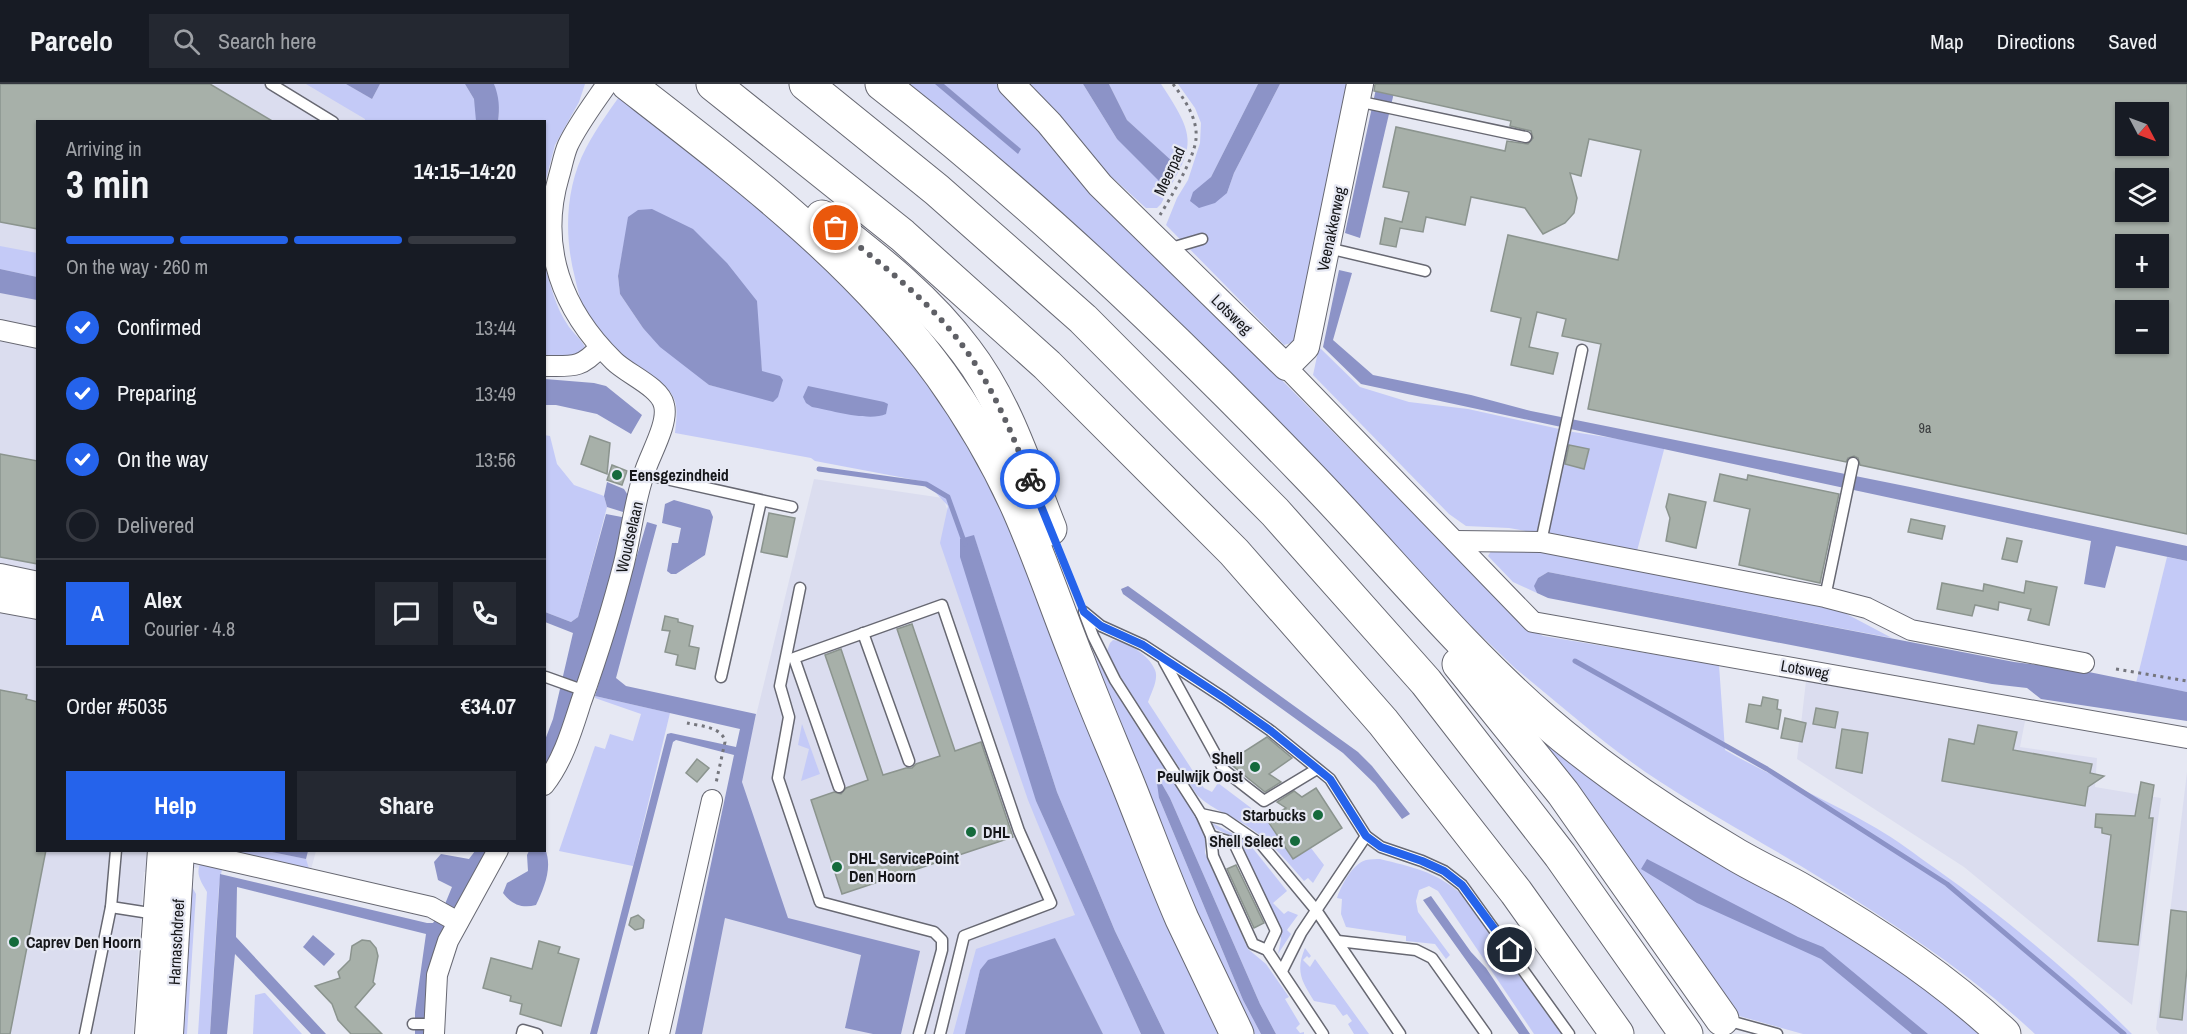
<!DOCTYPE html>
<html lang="en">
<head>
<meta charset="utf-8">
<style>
	body { margin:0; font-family:"Archivo Narrow",sans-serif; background:#242831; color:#f1f3f6; height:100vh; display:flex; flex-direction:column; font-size:22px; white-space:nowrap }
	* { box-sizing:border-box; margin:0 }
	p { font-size:20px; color:#9ea1a6 }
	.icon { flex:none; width:33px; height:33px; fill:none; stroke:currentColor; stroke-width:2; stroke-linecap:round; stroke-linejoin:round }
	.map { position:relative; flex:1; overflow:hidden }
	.panel { position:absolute; left:36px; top:36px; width:510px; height:732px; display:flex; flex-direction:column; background:#171b24; border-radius:0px; box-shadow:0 2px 4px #0004 }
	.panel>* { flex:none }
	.needle { width:39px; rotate:131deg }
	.buttons { position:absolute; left:2115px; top:18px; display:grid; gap:12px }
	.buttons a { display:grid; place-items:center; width:54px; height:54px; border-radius:0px; background:#171b24; box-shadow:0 2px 4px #0004; font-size:30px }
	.pin { position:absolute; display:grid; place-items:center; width:51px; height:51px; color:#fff; margin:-26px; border:3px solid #fff; border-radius:50%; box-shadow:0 2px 6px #0007 }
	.courier { position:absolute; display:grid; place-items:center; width:60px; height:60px; margin:-30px; border:4px solid #2563eb; border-radius:50%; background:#fff; color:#222; box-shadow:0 2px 8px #0007 }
	.summary em { font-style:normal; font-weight:700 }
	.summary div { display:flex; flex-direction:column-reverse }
	.summary { display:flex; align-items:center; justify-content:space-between; height:102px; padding:0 30px }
	h1 { font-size:39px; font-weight:700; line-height:45px }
	.bar { display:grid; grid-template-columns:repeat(4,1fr); gap:9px 6px; align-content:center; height:72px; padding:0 30px }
	.bar i { height:8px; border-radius:4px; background:#363941 }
	.bar .current { background:#2563eb }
	.bar p { grid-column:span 4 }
	.line { display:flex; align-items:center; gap:15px; padding:0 30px; border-top:2px solid #363941 }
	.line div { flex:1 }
	.round { display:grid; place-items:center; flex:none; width:63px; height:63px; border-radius:0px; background:#242831 }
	ol { padding:0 30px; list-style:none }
	li { display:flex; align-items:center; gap:18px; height:66px }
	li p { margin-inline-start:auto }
	li .icon { padding:6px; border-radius:50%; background:#2563eb; color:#fff; stroke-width:4 }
	li:last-child { color:#9ea1a6 }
	li i { width:33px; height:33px; border:3px solid #363941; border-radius:50% }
	.primary-button { display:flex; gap:12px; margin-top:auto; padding:12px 30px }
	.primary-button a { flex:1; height:69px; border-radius:0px; background:#2563eb; color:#fff; font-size:24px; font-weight:700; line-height:69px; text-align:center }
	.primary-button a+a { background:#242831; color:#f1f3f6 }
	header { display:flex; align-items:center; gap:36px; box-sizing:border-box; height:84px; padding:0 30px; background:#171b24; border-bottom:2px solid #363941 }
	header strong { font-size:28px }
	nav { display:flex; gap:33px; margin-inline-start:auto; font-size:21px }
	.search { width:420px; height:54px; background:#242831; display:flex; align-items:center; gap:15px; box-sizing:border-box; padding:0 21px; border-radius:0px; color:#9ea1a6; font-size:22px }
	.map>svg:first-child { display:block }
</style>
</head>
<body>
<header>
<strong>Parcelo</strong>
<div class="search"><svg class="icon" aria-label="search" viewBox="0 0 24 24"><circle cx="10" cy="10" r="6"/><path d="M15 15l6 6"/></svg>Search here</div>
<nav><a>Map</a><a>Directions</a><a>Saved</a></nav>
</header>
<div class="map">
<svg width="2187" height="950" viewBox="0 0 2187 950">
	<rect width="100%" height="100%" fill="#e6e8f3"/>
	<g fill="#dbddef">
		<polygon points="0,0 473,0 482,37 38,38 38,766 316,767 306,804 217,782 144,788 133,950 0,950"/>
		<polygon points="814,395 943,414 1101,845 1153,950 678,950"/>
		<polygon points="1806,597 2025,637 2020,663 2097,674 2095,703 2161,714 2132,921 1964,783 1797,675"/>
		<polygon points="2187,688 2187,950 2159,950 2156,945"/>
	</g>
	<g fill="#c4caf7" fill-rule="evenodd">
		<polygon points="306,0 346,0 372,15 380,0 465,0 474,15 478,35 476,38 365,37 365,35"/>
		<polygon points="494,0 585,0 579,18 555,61 545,99 544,38 498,37 499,26"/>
		<path d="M906,0H1000L1080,91L1522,540L1543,552L1719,581L1725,666C1774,694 1827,715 1876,744C1897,756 1916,771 1936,785C2007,835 2071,889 2132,950H2035C1971,890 1896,841 1822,795C1768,761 1712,732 1659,697C1608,664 1563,623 1516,585Z"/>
		<path d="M1025,0H1083L1117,55L1173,79L1127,36L1109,0H1161C1200,58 1193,62 1161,120L1157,124H1146L1114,95L1105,88L1051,22Z"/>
		<polygon points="1178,0 1258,0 1211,93 1204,101 1227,109 1234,89 1280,0 1352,0 1300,247 1294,258 1284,261 1166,141 1177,114 1188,96 1200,59 1201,39 1195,24"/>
		<path d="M626,3L826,168L967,339L1227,950H1165L1115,847L1057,708L974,452L1036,717L1141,950H1103L1055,854L980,886L965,950H953L976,865L1075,831L1028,716L940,459L948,422L926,398L815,377L811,374L675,349C676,339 678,327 675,317C668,294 619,274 603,255C586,237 580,217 575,194C564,152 565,104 586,64C597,43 612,23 626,3ZM629,133L759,258L762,287L726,305L709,301L643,244L620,210L618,192Z"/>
		<polygon points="0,162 37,169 37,193 0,185"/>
		<path d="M847,167L969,283L1095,572C1126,630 1166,683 1200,739L1206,751L1205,769L1248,865L1266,880L1289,913L1285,915L1300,940L1296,944L1300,949L1304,948V950H1276L1260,920L1170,714L1162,700L1159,714L1243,916L1261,950H1245L1033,443Z"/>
		<path d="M544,176C550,200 555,223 569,243C576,252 587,260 587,271L545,279Z"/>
		<polygon points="1319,263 1360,303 1409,318 1468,325 1573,348 1665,362 1637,467 1509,444 1466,442 1449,430 1313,291"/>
		<polygon points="544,351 550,352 557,380 574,401 604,412 607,423 578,533 571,538 545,528"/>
		<polygon points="1493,464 1520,464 1772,511 1841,527 1892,554 1548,488 1538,494 1535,502 1537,509 1513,498 1488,472"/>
		<polygon points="2167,473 2187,477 2187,608 2136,599"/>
		<path d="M1113,556C1128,558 1149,571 1155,586C1159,595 1151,609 1148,618L1204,704L1212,708L1218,699L1267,736L1293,775L1311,764L1324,781L1313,799L1308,794L1304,797C1288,779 1273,760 1253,746C1235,732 1213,727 1197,711L1121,594L1107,567L1110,559Z"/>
		<polygon points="595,612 670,629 633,782 559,767 595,662 605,665 610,650 633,657 641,630 595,614"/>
		<polygon points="1496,613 1996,950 1803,950 1725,928"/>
		<polygon points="802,640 820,690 801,697 809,665 798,661"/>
		<polygon points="1212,739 1247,757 1287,807 1273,819 1284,830 1288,827 1298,831 1287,846 1291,850 1278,870 1281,855 1278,843 1238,755 1216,745"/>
		<polygon points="211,767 267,767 306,775 311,791"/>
		<path d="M1380,775C1411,783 1435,787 1460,809L1561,950H1534L1438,807L1429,802L1419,806L1416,817L1418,828L1450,871L1446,875L1435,860L1406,857V852L1346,843L1341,830L1342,815L1337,814C1341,802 1352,780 1366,776C1370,775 1376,775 1380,775Z"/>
		<path d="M202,777L223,780L219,801L210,950H198L207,808C201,798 194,788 202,777Z"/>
		<polygon points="188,796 196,810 187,950 178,950"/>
		<path d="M1305,864L1311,872L1309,874L1307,872L1303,876L1310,883L1315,875L1369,950H1354L1348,940L1352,937L1347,930L1343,932L1335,921L1314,917C1302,897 1295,888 1305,864Z"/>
		<polygon points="264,909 265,909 302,950 253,950 255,911"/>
	</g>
	<g fill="#8c93c7">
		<polygon points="346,0 380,0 372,15"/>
		<path d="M465,0H494C499,12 500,25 498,37H476L474,15Z"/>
		<polygon points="935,0 944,0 1021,65 1018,70"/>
		<polygon points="1083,0 1109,0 1127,36 1174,79 1170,88 1161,99 1117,55"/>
		<polygon points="1258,0 1280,0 1234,89 1227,109 1215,119 1199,124 1190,117 1193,108 1211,93"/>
		<polygon points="1377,0 1396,0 1360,154 1345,149"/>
		<polygon points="652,125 693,145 727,179 757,217 762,287 780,292 783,296 778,313 773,318 709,301 660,263 643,244 620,210 618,192 628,133 638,126"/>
		<polygon points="0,185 37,193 37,216 0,209"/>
		<polygon points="1339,186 1352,189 1333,256 1373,291 1471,311 1531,327 1910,403 2187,462 2187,477 2116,462 2105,504 2084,500 2091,457 1361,300 1323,263"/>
		<polygon points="545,295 594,299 606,302 642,331 631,350 597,330 556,321 545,321"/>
		<path d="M808,302L884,318L888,320L886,330C869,338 830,326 812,323L806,319L803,313Z"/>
		<polygon points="607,398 624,405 629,413 623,428 607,423 604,412"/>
		<polygon points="674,416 710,426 713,433 705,471 676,490 671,490 667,487 672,459 678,459 681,444 662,439 665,420"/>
		<path d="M606,430L627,434C607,522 576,607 545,692V656L553,635L573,549L545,538V528L571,538L578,533Z"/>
		<polygon points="647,438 657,441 616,594 626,602 756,630 742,698 788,834 920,867 901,950 873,950 845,944 861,871 725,834 702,950 675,950 734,671 676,656 673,658 597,950 590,950 667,650 671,649 736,663 740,645 595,612"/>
		<polygon points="974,451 1057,708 1115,847 1165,950 1141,950 1036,717 960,473 960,455"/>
		<polygon points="1548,488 2014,578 2084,587 2187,608 2187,637 2041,615 2027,604 1992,600 1548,514 1537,509 1534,502 1538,494"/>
		<polygon points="1128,502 1358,668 1372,682 1410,730 1402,735 1375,700 1343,669 1123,510 1121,505"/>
		<polygon points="1157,699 1162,700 1170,714 1260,920 1276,950 1261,950 1243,916 1159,714"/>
		<path d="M545,765C553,783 544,804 536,821C522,825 511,820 503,809L507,799L528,787L527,771L529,767L544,766Z"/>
		<polygon points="267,767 308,767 306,775"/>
		<polygon points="475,767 486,767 487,769 454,824 444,845 428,950 415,950 415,928 426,850 237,803 236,853 326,950 311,950 235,870 227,950 210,950 220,790 427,839 433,839 445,820 452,803 438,796 434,778 441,770 469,775"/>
		<polygon points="1647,775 1798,853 1823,863 1928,950 1912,950 1821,875 1697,819 1641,785"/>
		<polygon points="1431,812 1471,868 1486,884 1530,950 1519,950 1423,816"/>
		<polygon points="313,851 335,870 324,882 303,863"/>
		<polygon points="1055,854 1103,950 965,950 980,886 988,876"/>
	</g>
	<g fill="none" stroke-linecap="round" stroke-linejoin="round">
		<g stroke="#8c93c7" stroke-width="5">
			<polyline points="819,385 926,400 948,413 965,460"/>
			<polyline points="1575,577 1767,685 1947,800 2124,950"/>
		</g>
	</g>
	<g fill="#a7b0a9" stroke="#8b948e" stroke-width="1.5" fill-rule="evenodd">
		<polygon points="0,0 210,0 274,38 38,38 38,145 0,138"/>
		<path d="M1375,0H2187V450L1860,381L1858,374L1854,372L1848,374L1846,378L1588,325L1601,260L1562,252L1566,235L1537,228L1529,263L1558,269L1553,290L1511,281L1521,234L1491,227L1508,151L1618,176L1641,66L1589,55L1581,92L1570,89L1577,114L1574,129L1565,139L1543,150L1525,124L1471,113L1465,141L1426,133L1423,148L1400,144L1396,163L1380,160L1385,134L1402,138L1409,108L1383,103L1396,43L1505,67L1507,57L1528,60L1533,54L1531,47L1510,42L1511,37L1374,7ZM2126,28H2158V62H2126ZM2126,94H2158V128H2126ZM2126,160H2158V194H2126ZM2126,226H2158V260H2126Z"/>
		<polygon points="590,352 610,359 607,390 581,380"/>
		<polygon points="1569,361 1589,365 1584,385 1565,380"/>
		<polygon points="0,370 38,377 38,480 0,473"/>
		<polygon points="612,381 627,387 622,401 607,396"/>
		<polygon points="1720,390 1747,396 1748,391 1839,410 1820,499 1739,481 1750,425 1714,417"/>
		<polygon points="1669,410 1706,418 1696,464 1666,457 1670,434 1666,423"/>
		<polygon points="769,429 795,434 787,473 761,468"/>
		<polygon points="1911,435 1945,442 1942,455 1908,448"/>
		<polygon points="2007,454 2022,457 2017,478 2002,475"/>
		<polygon points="2026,497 2057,503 2049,541 2028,536 2031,525 1999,518 1998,526 1975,521 1972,532 1937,525 1942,499 1983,507 1984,500 2024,509"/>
		<polygon points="665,532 678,535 678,538 693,542 689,562 699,564 695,585 676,581 678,571 665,568 670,547 662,546"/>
		<polygon points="912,540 955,667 981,658 1013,753 842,810 811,716 834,708 841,710 846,704 868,696 825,571 841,565 883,691 906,684 912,684 916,680 940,672 897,545"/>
		<polygon points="0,606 27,611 26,615 38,618 38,766 46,766 10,950 0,950"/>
		<polygon points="1763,613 1778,616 1777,625 1781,626 1778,645 1746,638 1749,620 1761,622"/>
		<polygon points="1816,624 1838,628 1835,644 1813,640"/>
		<polygon points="1785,634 1806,639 1802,658 1781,654"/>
		<polygon points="1978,641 2017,648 2013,666 2092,680 2090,689 2104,692 2088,703 2085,722 1942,697 1949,655 1974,660"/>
		<polygon points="1842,645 1868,649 1862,689 1836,684"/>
		<polygon points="1267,653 1292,674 1269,690 1281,698 1265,708 1228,678"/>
		<polygon points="697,675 709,684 697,698 686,689"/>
		<polygon points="2141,698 2154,701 2149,734 2153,734 2138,861 2098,857 2111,751 2102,749 2102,744 2095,743 2096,730 2135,732"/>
		<polygon points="1316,704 1342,744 1293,775 1267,736 1286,724 1277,718 1294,707 1302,713"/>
		<polygon points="1236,781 1264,839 1254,844 1227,785"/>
		<polygon points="2171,826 2187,828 2187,884 2182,936 2160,933"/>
		<polygon points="638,831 644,836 643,844 635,846 629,841 631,834"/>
		<polygon points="362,856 370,857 376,864 378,872 373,898 375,900 355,923 382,950 351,950 338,936 332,920 315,902 340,894 338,888 350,876 352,862"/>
		<polygon points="539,857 560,863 558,869 579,875 561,942 520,930 522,920 510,917 511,912 483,904 491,874 532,885"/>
	</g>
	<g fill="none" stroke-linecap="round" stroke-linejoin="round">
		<g stroke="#676872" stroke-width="13">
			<g id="service">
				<polyline points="271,0 333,38"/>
				<polyline points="1357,17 1526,53"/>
				<polyline points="1328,164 1425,187"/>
				<polyline points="1168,165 1202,155"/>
				<polyline points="644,390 792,423"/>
				<polyline points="1541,458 1582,266"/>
				<polyline points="800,504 780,602 789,633 778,694 820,818 934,848 942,856 942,866 919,950"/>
				<polyline points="1825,513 1853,379"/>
				<polyline points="1084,528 1101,542 1143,561 1224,614 1271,647 1330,695 1366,752 1381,763 1422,777 1444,787 1462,801 1569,950"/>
				<polyline points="1085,531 1093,552 1115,596 1201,730 1211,752 1213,772 1253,860 1267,866 1323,950"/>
				<polyline points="863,549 909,677"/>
				<polyline points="1164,577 1224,686 1264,717 1317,685"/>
				<polyline points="546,593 585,607"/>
				<polyline points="721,593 761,417"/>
				<polyline points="839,703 794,574 942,521 1019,747 1051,819 964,852 940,950"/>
				<polyline points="1201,730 1224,735 1262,761 1316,826 1400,950"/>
				<polyline points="1211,752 1234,759 1276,847 1267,866"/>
				<polyline points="111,823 156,830"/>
				<polyline points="1338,857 1416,866 1432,874 1486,950"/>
				<polyline points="1282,887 1301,849 1366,752"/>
				<polyline points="1726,936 1777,950"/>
				<polyline points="413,940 434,940"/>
				<polyline points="85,950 111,823 116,766"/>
				<polyline points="522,950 523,946 537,950"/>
			</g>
		</g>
		<g stroke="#676872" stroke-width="22">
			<g id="minor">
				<polyline points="0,246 38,254"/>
				<path d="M544,282C572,282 581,285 600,263"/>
				<polyline points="1286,283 1533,538 2187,654"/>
				<polyline points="1455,457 1541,458 1825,513 1867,524 1911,546 2084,579"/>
				<path d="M544,701C563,677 572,646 581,618C597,573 612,526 624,479C631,450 634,419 644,390C649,372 669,340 664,321C660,303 627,290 614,277C562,226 538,163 559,92C562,82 564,70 568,61C578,40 594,19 607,0"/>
				<polyline points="196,769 431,823 458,838"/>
				<polyline points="434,950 437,891 448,857 498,766"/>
				<polyline points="659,950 712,716"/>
			</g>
		</g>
		<g stroke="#676872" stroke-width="28">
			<g id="tertiary">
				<polyline points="1011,0 1049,39 1100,101 1286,283 1306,263 1360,0"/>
				<polyline points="0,493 38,501"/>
				<polyline points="0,515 38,522"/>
				<polyline points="148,950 161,766"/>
				<polyline points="170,950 181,766"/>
			</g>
		</g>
		<g stroke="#676872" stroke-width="35">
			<g id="motorway">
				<path d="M628,0C740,87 857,175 941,291C971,333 998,379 1019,426C1041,476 1058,527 1078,577C1093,617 1110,656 1126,695C1145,742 1162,789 1182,835C1200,873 1219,912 1237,950"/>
				<polyline points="713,0 902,151 1047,281 1234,468 1383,638 1516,808 1617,950"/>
				<polyline points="806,0 937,106 1083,235 1275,428 1426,598 1560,771 1686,950"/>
				<path d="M882,0C1031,116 1172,250 1303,386C1384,469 1457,561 1545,637C1603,687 1667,730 1733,769C1756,783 1781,794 1805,808C1875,848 1945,895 2004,950"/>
				<path d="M822,133C873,173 927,214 966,267C1006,319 1026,385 1050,445"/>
				<polyline points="1459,580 1563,709 1722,935"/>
			</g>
		</g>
		<g stroke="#75767d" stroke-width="3" stroke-dasharray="3 4.5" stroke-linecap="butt">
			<path d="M1160,131C1171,113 1194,75 1196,55C1198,34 1184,15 1173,0"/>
			<polyline points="2116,585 2187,597"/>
			<path d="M687,639C700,642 723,643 725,658L716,699"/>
		</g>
		<use href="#service" stroke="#fff" stroke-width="10"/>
		<use href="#minor" stroke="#fff" stroke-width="20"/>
		<use href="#tertiary" stroke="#fff" stroke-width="26"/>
		<use href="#motorway" stroke="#fff" stroke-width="33"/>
	</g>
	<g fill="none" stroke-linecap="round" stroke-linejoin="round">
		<path stroke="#5f6066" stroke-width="6" stroke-dasharray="0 10.8" d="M836,144C881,180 934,220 968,269C995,308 1013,352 1030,395"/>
		<polyline stroke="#2563eb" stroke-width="8" points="1030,395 1084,528 1101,542 1143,561 1224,614 1271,647 1330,695 1366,752 1381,763 1422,777 1444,787 1462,801 1510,866"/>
	</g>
	<g fill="#156a3c" stroke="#e6e8f3" stroke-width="2">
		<circle cx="617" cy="391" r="6"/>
		<circle cx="1255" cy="683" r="6"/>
		<circle cx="1318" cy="731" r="6"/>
		<circle cx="971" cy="748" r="6"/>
		<circle cx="1295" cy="757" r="6"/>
		<circle cx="837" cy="783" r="6"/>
		<circle cx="14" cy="858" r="6"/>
	</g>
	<g text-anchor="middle" stroke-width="4.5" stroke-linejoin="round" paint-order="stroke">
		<g font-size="14" fill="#3a3d3e">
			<text x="1925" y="349">9a</text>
		</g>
		<g font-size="16" fill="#16171a" stroke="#e6e8f3">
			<text transform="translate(1169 87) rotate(-65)" y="6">Meerpad</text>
			<text transform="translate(1331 145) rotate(-78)" y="6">Veenakkerweg</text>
			<text transform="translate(1232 230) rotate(44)" y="6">Lotsweg</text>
			<text transform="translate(629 453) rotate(-77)" y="6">Woudselaan</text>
			<text transform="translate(1805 585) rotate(10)" y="6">Lotsweg</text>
			<text transform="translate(176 858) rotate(-87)" y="6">Harnaschdreef</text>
		</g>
		<g font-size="16" font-weight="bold" fill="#16171a" stroke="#e6e8f3" text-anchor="start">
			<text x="629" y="397">Eensgezindheid</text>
			<text x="1243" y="680" text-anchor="end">Shell<tspan x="1243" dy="18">Peulwijk Oost</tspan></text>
			<text x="1306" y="737" text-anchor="end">Starbucks</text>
			<text x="983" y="754">DHL</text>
			<text x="1283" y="763" text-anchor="end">Shell Select</text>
			<text x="849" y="780">DHL ServicePoint<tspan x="849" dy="18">Den Hoorn</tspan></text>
			<text x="26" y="864">Caprev Den Hoorn</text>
		</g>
	</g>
</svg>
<div class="buttons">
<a><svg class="needle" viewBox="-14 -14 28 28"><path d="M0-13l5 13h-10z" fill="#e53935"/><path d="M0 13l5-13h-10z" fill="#9ea1a6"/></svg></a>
<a><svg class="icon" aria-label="layers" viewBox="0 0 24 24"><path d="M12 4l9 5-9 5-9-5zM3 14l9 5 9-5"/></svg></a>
<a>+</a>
<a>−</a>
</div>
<div class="pin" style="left:836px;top:144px;background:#ea580c"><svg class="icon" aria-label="bag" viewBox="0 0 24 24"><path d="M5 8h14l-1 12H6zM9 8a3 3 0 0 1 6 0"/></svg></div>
<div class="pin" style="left:1510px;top:866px;background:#1f2937"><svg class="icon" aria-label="home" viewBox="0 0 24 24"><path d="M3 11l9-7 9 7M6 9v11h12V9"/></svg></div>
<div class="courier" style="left:1030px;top:395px"><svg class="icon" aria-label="bike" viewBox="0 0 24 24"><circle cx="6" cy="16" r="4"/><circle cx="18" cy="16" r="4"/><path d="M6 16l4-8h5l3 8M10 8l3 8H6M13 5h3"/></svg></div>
<section class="panel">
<div class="summary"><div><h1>3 min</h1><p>Arriving in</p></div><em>14:15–14:20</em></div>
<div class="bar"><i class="current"></i><i class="current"></i><i class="current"></i><i></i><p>On the way · 260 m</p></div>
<ol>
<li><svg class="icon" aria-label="check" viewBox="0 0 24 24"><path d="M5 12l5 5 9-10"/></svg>Confirmed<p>13:44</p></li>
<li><svg class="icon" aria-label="check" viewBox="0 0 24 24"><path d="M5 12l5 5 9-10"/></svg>Preparing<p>13:49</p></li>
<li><svg class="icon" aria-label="check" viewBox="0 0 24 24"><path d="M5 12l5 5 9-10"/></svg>On the way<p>13:56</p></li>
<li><i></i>Delivered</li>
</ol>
<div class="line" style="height:108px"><b class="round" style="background:#2563eb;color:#fff">A</b><div><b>Alex</b><p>Courier · 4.8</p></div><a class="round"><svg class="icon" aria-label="chat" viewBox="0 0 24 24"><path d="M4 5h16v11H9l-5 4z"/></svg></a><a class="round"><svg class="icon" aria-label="phone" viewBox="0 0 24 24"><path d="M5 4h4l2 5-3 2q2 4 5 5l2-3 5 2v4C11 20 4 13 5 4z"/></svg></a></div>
<div class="line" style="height:78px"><div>Order #5035</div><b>€34.07</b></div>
<div class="primary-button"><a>Help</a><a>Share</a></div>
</section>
</div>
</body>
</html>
